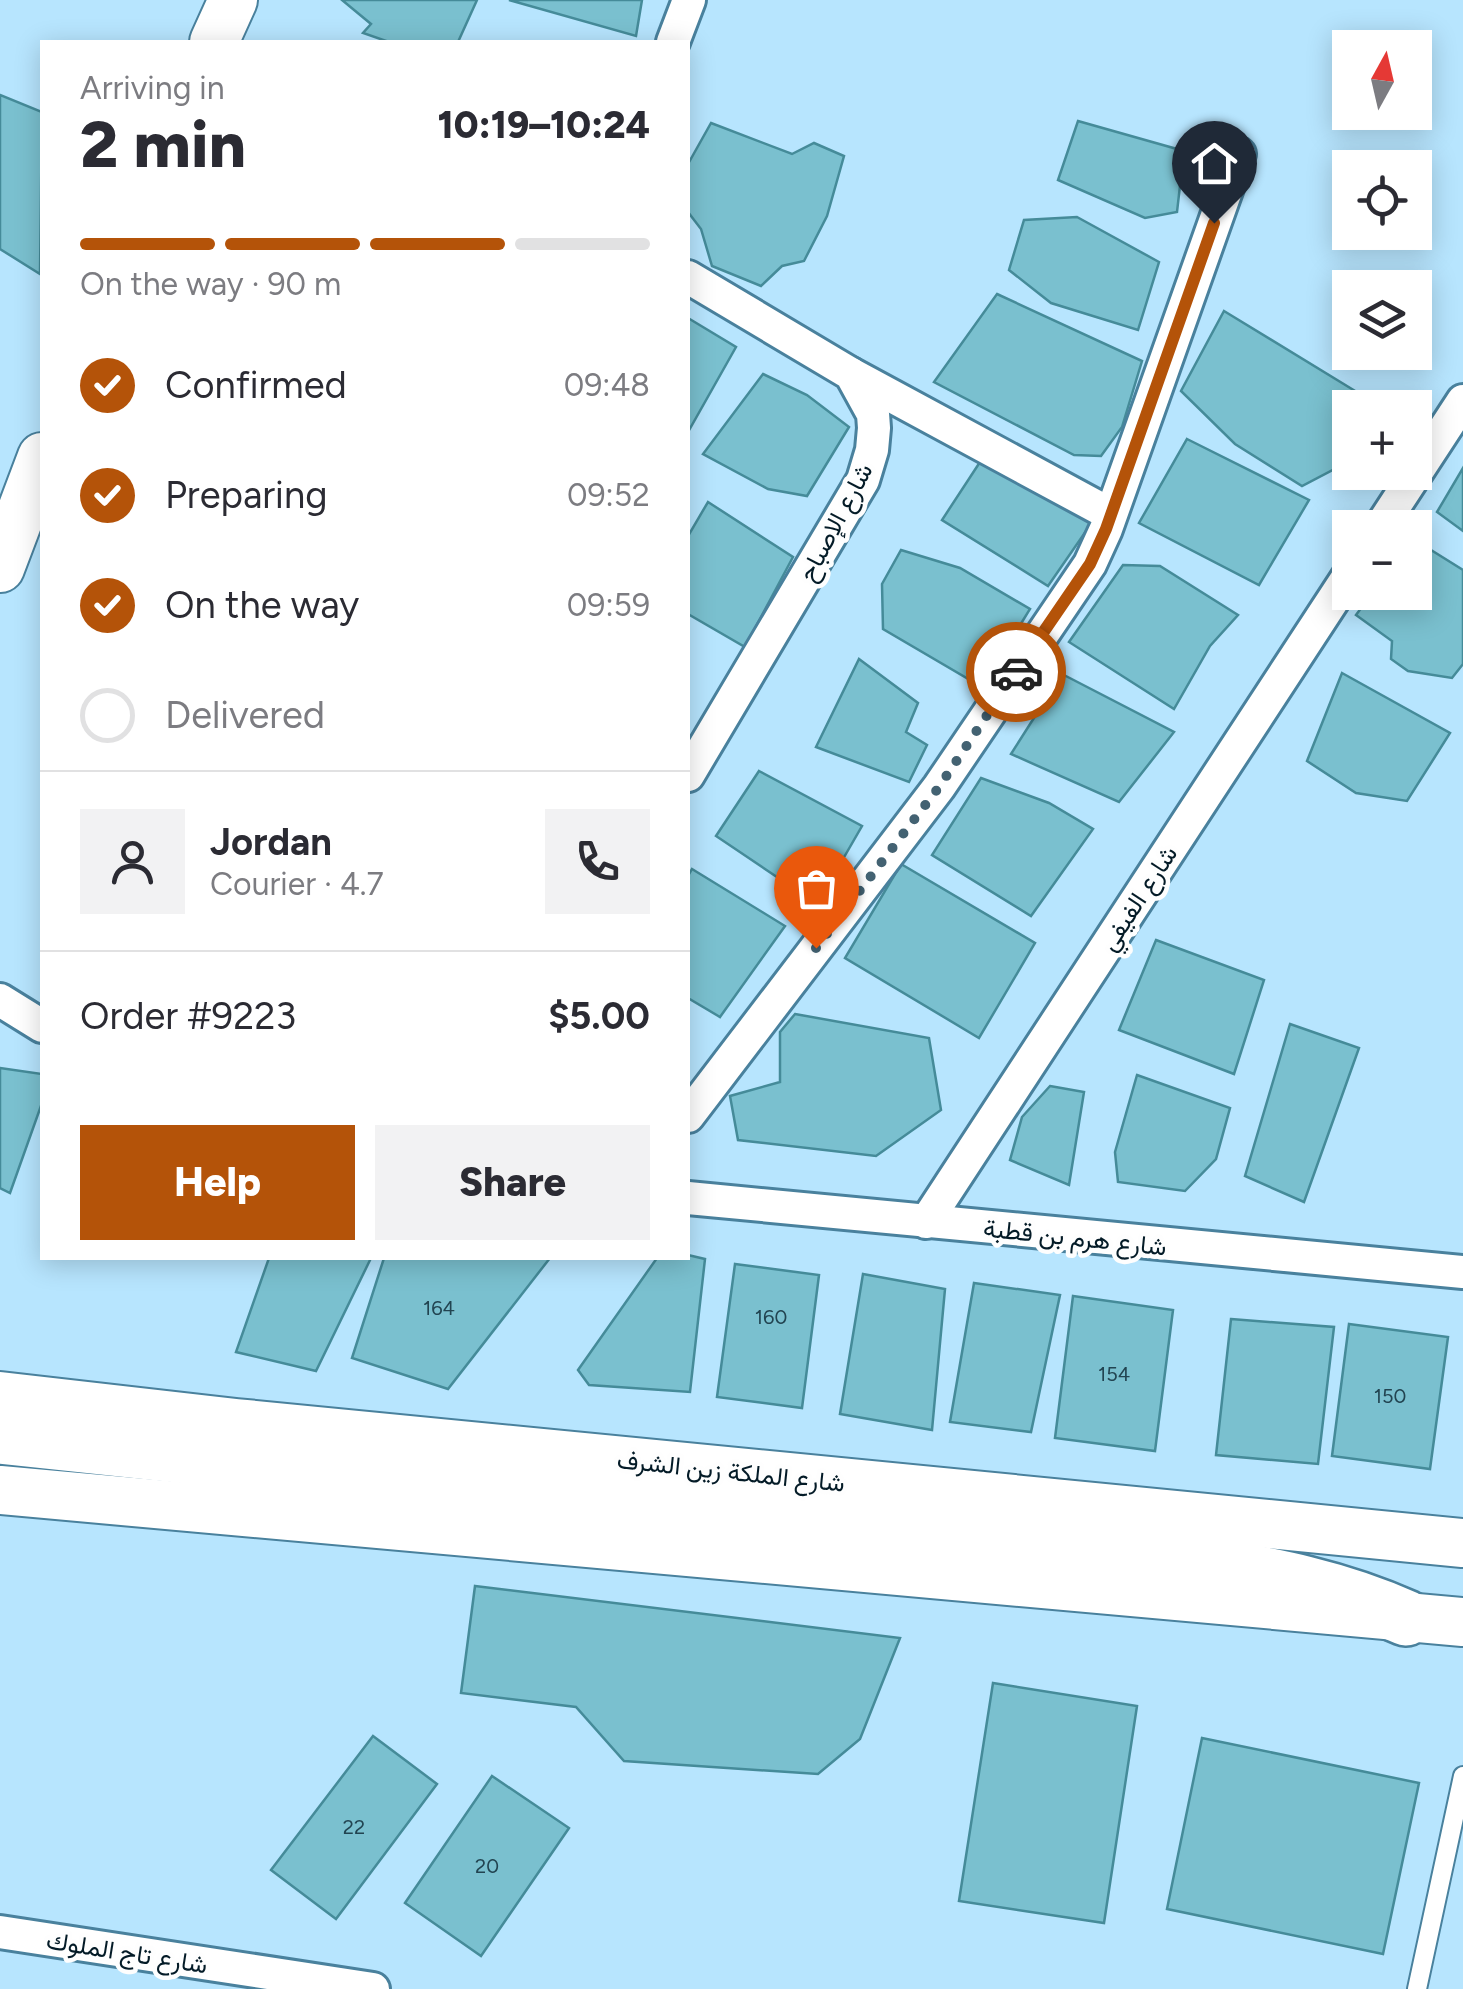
<!DOCTYPE html>
<html lang="en">
<head>
<meta charset="utf-8">
<style>
	body { margin:0; font-family:Figtree,Vazirmatn,sans-serif; background:#f2f2f3; color:#2b2b33; height:100vh; display:flex; flex-direction:column; font-size:38px; white-space:nowrap }
	* { box-sizing:border-box; margin:0 }
	p { font-size:32px; color:#7c7c81 }
	.icon { flex:none; width:55px; height:55px; fill:none; stroke:currentColor; stroke-width:2; stroke-linecap:round; stroke-linejoin:round }
	.map { position:relative; flex:1; overflow:hidden }
	.drawer { position:absolute; left:40px; top:40px; width:650px; height:1220px; display:flex; flex-direction:column; background:#fff; border-radius:0px; box-shadow:0 5px 25px #0003 }
	.drawer>* { flex:none }
	.needle { width:65px; rotate:8deg }
	.buttons { position:absolute; left:1332px; top:30px; display:grid; gap:20px }
	.buttons a { display:grid; place-items:center; width:100px; height:100px; border-radius:0px; background:#fff; box-shadow:0 5px 25px #0003; font-size:50px }
	.pin { position:absolute; display:grid; place-items:center; width:85px; height:85px; color:#fff; margin:-102px -42px; border-radius:50% 50% 50% 0; rotate:-45deg; box-shadow:0 0 10px #0007 }
	.pin .icon { rotate:45deg }
	.courier { position:absolute; display:grid; place-items:center; width:100px; height:100px; margin:-50px; border:8px solid #b45309; border-radius:50%; background:#fff; color:#222; box-shadow:0 2px 12px #0007 }
	.headline em { font-style:normal; font-weight:800 }
	.headline div { display:flex; flex-direction:column-reverse }
	.headline { display:flex; align-items:center; justify-content:space-between; height:170px; padding:0 40px }
	h1 { font-size:65px; font-weight:800; line-height:75px }
	.bar { display:grid; grid-template-columns:repeat(4,1fr); gap:15px 10px; align-content:center; height:120px; padding:0 40px }
	.bar i { height:12px; border-radius:8px; background:#e1e1e2 }
	.bar .active { background:#b45309 }
	.bar p { grid-column:span 4 }
	.line { display:flex; align-items:center; gap:25px; padding:0 40px; border-top:2px solid #e1e1e2 }
	.line div { flex:1 }
	.round { display:grid; place-items:center; flex:none; width:105px; height:105px; border-radius:0px; background:#f2f2f3 }
	ol { padding:0 40px; list-style:none }
	li { display:flex; align-items:center; gap:30px; height:110px }
	li p { margin-inline-start:auto }
	li .icon { padding:10px; border-radius:50%; background:#b45309; color:#fff; stroke-width:4 }
	li:last-child { color:#7c7c81 }
	li i { width:55px; height:55px; border:5px solid #e1e1e2; border-radius:50% }
	.button { display:flex; gap:20px; margin-top:auto; padding:20px 40px }
	.button a { flex:1; height:115px; border-radius:0px; background:#b45309; color:#fff; font-size:40px; font-weight:800; line-height:115px; text-align:center }
	.button a+a { background:#f2f2f3; color:#2b2b33 }
	.map>svg:first-child { display:block }
</style>
</head>
<body>
<div class="map">
<svg width="1463" height="1989" viewBox="0 0 1463 1989">
	<rect width="100%" height="100%" fill="#b7e5fe"/>
	<g fill="#7ac0cf" stroke="#458b99" stroke-width="2.5">
		<polygon points="342,0 477,0 458,42 389,42 363,33 371,24"/>
		<polygon points="509,0 642,0 636,36"/>
		<polygon points="0,95 42,112 40,274 0,249"/>
		<polygon points="1078,121 1184,151 1177,212 1145,218 1058,180"/>
		<polygon points="711,123 792,154 814,143 844,156 827,216 804,261 782,266 761,286 712,266 701,229 688,212 688,164"/>
		<polygon points="1077,217 1159,262 1138,330 1051,303 1009,270 1024,220"/>
		<polygon points="997,294 1142,361 1122,427 1101,456 1074,455 934,382"/>
		<polygon points="1224,311 1365,397 1362,408 1350,408 1350,442 1342,465 1302,486 1235,444 1181,391"/>
		<polygon points="688,318 736,347 688,432"/>
		<polygon points="763,374 807,395 849,427 807,496 768,489 703,454"/>
		<polygon points="1187,439 1309,500 1259,585 1139,523"/>
		<polygon points="982,459 1093,521 1048,586 942,520"/>
		<polygon points="1463,468 1463,531 1437,512"/>
		<polygon points="708,502 793,557 745,647 688,614 688,536"/>
		<polygon points="1415,540 1463,570 1463,664 1452,678 1408,671 1391,659 1392,641 1356,615 1373,592 1415,592"/>
		<polygon points="901,550 960,568 1030,609 982,687 883,629 882,584"/>
		<polygon points="1123,565 1160,566 1238,615 1210,646 1174,709 1069,642"/>
		<polygon points="859,659 918,703 906,732 927,745 909,782 816,747"/>
		<polygon points="1342,673 1450,733 1407,801 1356,793 1307,761"/>
		<polygon points="1062,674 1174,732 1119,802 1011,754"/>
		<polygon points="759,771 862,826 817,904 716,836"/>
		<polygon points="981,778 1049,803 1093,829 1031,916 932,855"/>
		<polygon points="901,864 1035,943 979,1038 845,958"/>
		<polygon points="692,869 785,926 720,1017 688,998 688,876"/>
		<polygon points="1156,940 1264,980 1234,1074 1119,1030"/>
		<polygon points="795,1014 929,1038 941,1110 876,1156 738,1140 730,1096 780,1082 780,1032"/>
		<polygon points="1290,1024 1359,1048 1304,1202 1245,1176"/>
		<polygon points="0,1068 42,1074 42,1103 10,1193 0,1188"/>
		<polygon points="1137,1075 1230,1108 1216,1159 1185,1191 1118,1182 1115,1152"/>
		<polygon points="1050,1086 1084,1092 1069,1185 1010,1160 1022,1117"/>
		<polygon points="688,1255 705,1259 690,1392 589,1385 578,1370 657,1258 688,1258"/>
		<polygon points="269,1258 371,1258 316,1371 236,1352"/>
		<polygon points="384,1258 550,1258 448,1389 352,1358"/>
		<polygon points="735,1264 819,1275 802,1408 717,1397"/>
		<polygon points="863,1274 945,1289 932,1430 840,1414"/>
		<polygon points="974,1283 1060,1295 1031,1432 950,1422"/>
		<polygon points="1073,1296 1173,1310 1155,1451 1055,1438"/>
		<polygon points="1231,1319 1334,1327 1318,1464 1216,1455"/>
		<polygon points="1349,1324 1448,1337 1430,1469 1332,1456"/>
		<polygon points="475,1586 900,1638 860,1739 818,1774 624,1761 576,1707 461,1693"/>
		<polygon points="993,1683 1137,1706 1104,1923 959,1901"/>
		<polygon points="373,1736 437,1784 336,1919 271,1870"/>
		<polygon points="1202,1738 1419,1783 1383,1954 1167,1909"/>
		<polygon points="492,1776 569,1828 481,1956 405,1903"/>
	</g>
	<g fill="none" stroke-linecap="round" stroke-linejoin="round">
		<g stroke="#49819d" stroke-width="22">
			<polyline id="lane" points="1417,1989 1463,1776"/>
		</g>
		<g stroke="#49819d" stroke-width="38">
			<g id="street">
				<polyline points="673,42 689,0"/>
				<polyline points="688,277 851,374 873,414 874,428 872,450 863,480 688,775"/>
				<polyline points="851,374 1110,514"/>
				<polyline points="1380,528 1463,401"/>
				<polyline points="0,1000 42,1026"/>
				<polyline points="688,1116 939,787 1090,564 1106,529 1239,154"/>
				<polyline points="688,1198 1463,1272"/>
				<polyline points="926,1222 1350,574"/>
				<polyline points="0,1932 373,1989"/>
			</g>
		</g>
		<g stroke="#49819d" stroke-width="52">
			<g id="secondary">
				<polyline points="214,42 233,0"/>
				<polyline points="0,568 42,457"/>
				<polyline points="0,1396 236,1423 1463,1543"/>
				<polyline points="0,1490 1463,1622"/>
			</g>
		</g>
		<g stroke="#49819d" stroke-width="60">
			<path id="highway" d="M0,1436L1200,1564C1273,1575 1339,1588 1406,1618"/>
		</g>
		<use href="#lane" stroke="#fff" stroke-width="18"/>
		<use href="#street" stroke="#fff" stroke-width="32"/>
		<use href="#secondary" stroke="#fff" stroke-width="48"/>
		<use href="#highway" stroke="#fff" stroke-width="55"/>
	</g>
	<g fill="none" stroke-linecap="round" stroke-linejoin="round">
		<polyline stroke="#436272" stroke-width="10" stroke-dasharray="0 18" points="816,948 939,787 1016,672"/>
		<polyline stroke="#b45309" stroke-width="12" points="1016,672 1090,564 1106,529 1214,223"/>
	</g>
	<g text-anchor="middle" stroke-width="9" stroke-linejoin="round" paint-order="stroke">
		<g font-size="20" fill="#224451">
			<text x="439" y="1315">164</text>
			<text x="771" y="1324">160</text>
			<text x="1114" y="1381">154</text>
			<text x="1390" y="1403">150</text>
			<text x="354" y="1834">22</text>
			<text x="487" y="1873">20</text>
		</g>
		<g font-size="25" fill="#041b27" stroke="#fefefe">
			<text transform="translate(835 522) rotate(-62)" y="9">شارع الإصباح</text>
			<text transform="translate(1138 898) rotate(-57)" y="9">شارع الفيفي</text>
			<text transform="translate(1075 1237) rotate(6)" y="9">شارع هرم بن قطبة</text>
			<text transform="translate(731 1471) rotate(6)" y="9">شارع الملكة زين الشرف</text>
			<text transform="translate(127 1952) rotate(9)" y="9">شارع تاج الملوك</text>
		</g>
	</g>
</svg>
<div class="buttons">
<a><svg class="needle" viewBox="-14 -14 28 28"><path d="M0-13l5 13h-10z" fill="#e53935"/><path d="M0 13l5-13h-10z" fill="#7c7c81"/></svg></a>
<a><svg class="icon" aria-label="locate" viewBox="0 0 24 24"><circle cx="12" cy="12" r="6"/><path d="M12 2v4M12 18v4M2 12h4M18 12h4"/></svg></a>
<a><svg class="icon" aria-label="layers" viewBox="0 0 24 24"><path d="M12 4l9 5-9 5-9-5zM3 14l9 5 9-5"/></svg></a>
<a>+</a>
<a>−</a>
</div>
<div class="pin" style="left:816px;top:948px;background:#ea580c"><svg class="icon" aria-label="bag" viewBox="0 0 24 24"><path d="M5 8h14l-1 12H6zM9 8a3 3 0 0 1 6 0"/></svg></div>
<div class="pin" style="left:1214px;top:223px;background:#1f2937"><svg class="icon" aria-label="home" viewBox="0 0 24 24"><path d="M3 11l9-7 9 7M6 9v11h12V9"/></svg></div>
<div class="courier" style="left:1016px;top:672px"><svg class="icon" aria-label="car" viewBox="0 0 24 24"><path d="M5 17H2v-5l4-1 3-4h7l3 4 3 1v5h-3M9 17h6M6 11h13"/><circle cx="7" cy="17" r="2"/><circle cx="17" cy="17" r="2"/></svg></div>
<section class="drawer">
<div class="headline"><div><h1>2 min</h1><p>Arriving in</p></div><em>10:19–10:24</em></div>
<div class="bar"><i class="active"></i><i class="active"></i><i class="active"></i><i></i><p>On the way · 90 m</p></div>
<ol>
<li><svg class="icon" aria-label="check" viewBox="0 0 24 24"><path d="M5 12l5 5 9-10"/></svg>Confirmed<p>09:48</p></li>
<li><svg class="icon" aria-label="check" viewBox="0 0 24 24"><path d="M5 12l5 5 9-10"/></svg>Preparing<p>09:52</p></li>
<li><svg class="icon" aria-label="check" viewBox="0 0 24 24"><path d="M5 12l5 5 9-10"/></svg>On the way<p>09:59</p></li>
<li><i></i>Delivered</li>
</ol>
<div class="line" style="height:180px"><a class="round"><svg class="icon" aria-label="person" viewBox="0 0 24 24"><circle cx="12" cy="8" r="4"/><path d="M4 21q1-7 8-7t8 7"/></svg></a><div><b>Jordan</b><p>Courier · 4.7</p></div><a class="round"><svg class="icon" aria-label="phone" viewBox="0 0 24 24"><path d="M5 4h4l2 5-3 2q2 4 5 5l2-3 5 2v4C11 20 4 13 5 4z"/></svg></a></div>
<div class="line" style="height:130px"><div>Order #9223</div><b>$5.00</b></div>
<div class="button"><a>Help</a><a>Share</a></div>
</section>
</div>
</body>
</html>
